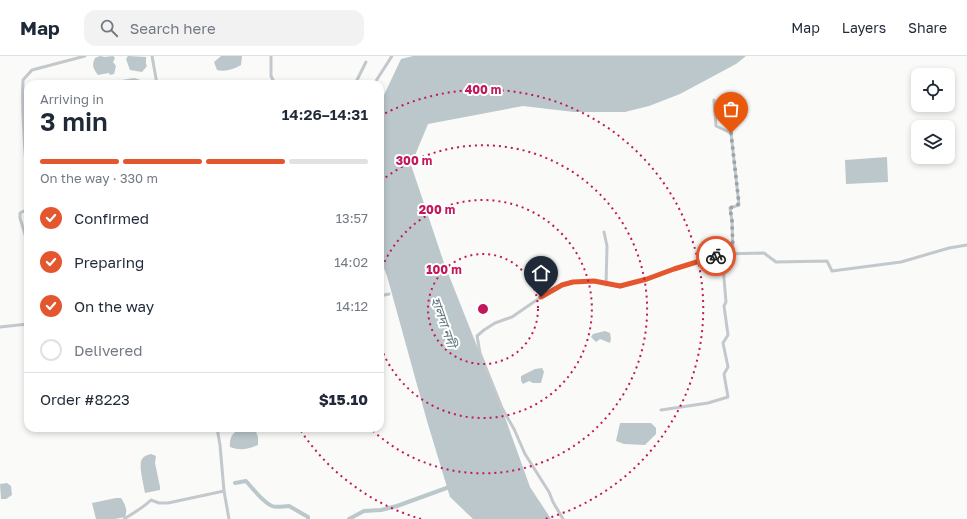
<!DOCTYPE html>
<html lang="en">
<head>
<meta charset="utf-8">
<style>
	body { margin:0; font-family:"Golos Text","Noto Sans Bengali",sans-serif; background:#f2f2f3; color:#1f2937; height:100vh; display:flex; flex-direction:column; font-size:15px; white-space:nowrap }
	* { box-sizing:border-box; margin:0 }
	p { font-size:13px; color:#747a83 }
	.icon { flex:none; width:22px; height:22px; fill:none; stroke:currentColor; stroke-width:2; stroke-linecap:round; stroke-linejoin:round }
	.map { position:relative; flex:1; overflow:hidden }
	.details { position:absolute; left:24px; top:24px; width:360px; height:352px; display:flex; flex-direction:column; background:#fff; border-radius:12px; box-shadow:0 2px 6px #0003 }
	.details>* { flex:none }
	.controls { position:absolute; left:911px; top:12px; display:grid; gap:8px }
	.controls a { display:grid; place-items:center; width:44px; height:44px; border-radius:8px; background:#fff; box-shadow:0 2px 6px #0003; font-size:20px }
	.pin { position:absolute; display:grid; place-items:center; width:34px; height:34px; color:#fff; margin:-41px -17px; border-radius:50% 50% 50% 0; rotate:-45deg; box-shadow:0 0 4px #0007 }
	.pin .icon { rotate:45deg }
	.courier { position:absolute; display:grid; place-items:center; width:40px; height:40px; margin:-20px; border:3px solid #e4572e; border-radius:50%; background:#fff; color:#222; box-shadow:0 1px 5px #0007 }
	.headline em { font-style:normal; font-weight:600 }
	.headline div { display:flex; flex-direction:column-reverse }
	.headline { display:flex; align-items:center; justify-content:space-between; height:68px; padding:0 16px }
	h1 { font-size:26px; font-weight:600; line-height:30px }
	.bar { display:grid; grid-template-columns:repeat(4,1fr); gap:6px 4px; align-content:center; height:48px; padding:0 16px }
	.bar i { height:5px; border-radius:3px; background:#e0e1e3 }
	.bar .active { background:#e4572e }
	.bar p { grid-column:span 4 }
	.line { display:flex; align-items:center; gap:10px; padding:0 16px; border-top:1px solid #e0e1e3 }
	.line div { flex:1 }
	ol { padding:0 16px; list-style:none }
	li { display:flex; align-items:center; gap:12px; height:44px }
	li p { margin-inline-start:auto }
	li .icon { padding:4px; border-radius:50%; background:#e4572e; color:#fff; stroke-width:4 }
	li:last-child { color:#747a83 }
	li i { width:22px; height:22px; border:2px solid #e0e1e3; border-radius:50% }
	header { display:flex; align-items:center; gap:24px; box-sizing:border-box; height:56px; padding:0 20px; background:#fff; border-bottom:1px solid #e0e1e3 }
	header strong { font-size:19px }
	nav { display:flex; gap:22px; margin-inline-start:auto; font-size:14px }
	.search { width:280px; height:36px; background:#f2f2f3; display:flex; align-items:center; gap:10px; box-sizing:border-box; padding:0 14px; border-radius:12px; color:#747a83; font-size:15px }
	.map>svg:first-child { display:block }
</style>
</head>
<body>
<header>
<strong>Map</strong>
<div class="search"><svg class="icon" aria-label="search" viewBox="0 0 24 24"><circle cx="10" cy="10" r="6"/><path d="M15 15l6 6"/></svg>Search here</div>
<nav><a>Map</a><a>Layers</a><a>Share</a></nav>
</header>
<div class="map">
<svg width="967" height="463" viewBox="0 0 967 463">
	<rect width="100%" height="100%" fill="#fafaf8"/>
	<g fill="#bbc7cb">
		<path d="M100,0L105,1L113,0L115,2L113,6L116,10L114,18L110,19L109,17L98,19C94,13 91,10 95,2Z"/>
		<polygon points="128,0 146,1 146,8 147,10 142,16 130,14 126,3"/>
		<path d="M221,0H242L241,9C234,13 226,16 217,14L214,6Z"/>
		<polygon points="413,0 746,0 736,8 680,38 649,50 625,56 574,56 523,50 428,68 411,109 444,207 502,353 530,431 551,463 473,463 450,441 427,365 387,220 380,202 380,51 384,39 401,3"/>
		<polygon points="134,22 144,25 144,28 113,28 113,26 121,26 122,24"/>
		<polygon points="887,101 888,126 846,128 845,104"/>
		<polygon points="605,275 610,277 611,283 610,287 600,283 596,286 591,281 593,278"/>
		<polygon points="542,312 544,316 541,327 533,327 529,325 523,328 521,325 521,320 535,313"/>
		<polygon points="620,367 651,367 656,372 656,378 645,389 624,388 616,385"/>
		<path d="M244,372L255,373L258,381V389C248,393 241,395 230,391C229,381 233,375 244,372Z"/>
		<path d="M151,398L156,400L155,407L160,431V434L145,437C144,429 138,409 142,403C144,400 147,399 151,398Z"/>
		<polygon points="7,427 11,430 12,439 6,443 1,443 0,428"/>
		<path d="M116,442H121C125,448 128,454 125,461L115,463H96L92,447Z"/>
	</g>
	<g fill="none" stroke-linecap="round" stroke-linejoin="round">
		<g stroke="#bbc7cb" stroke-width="4">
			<path d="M235,427L246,425C252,432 264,447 272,450C277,452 284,450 289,450L308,461V463"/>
			<polyline points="349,463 364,455 381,454 397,450 452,430"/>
		</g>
		<g stroke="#c3c8cc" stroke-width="3">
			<polyline points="152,0 157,28"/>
			<polyline points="271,0 271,20 275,28"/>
			<polyline points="355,28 366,6"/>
			<polyline points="374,28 392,0"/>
			<polyline points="714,44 716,70 731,77 739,149 730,152 732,165 733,198"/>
			<path d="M28,138C26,100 21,62 23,24L32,14L85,0"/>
			<polyline points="28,153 20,157 20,162 28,188"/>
			<polyline points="604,176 607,190 606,229"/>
			<polyline points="380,240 389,238"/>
			<polyline points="0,271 28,268"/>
			<polyline points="661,354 708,347 728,341 724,318 728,311 723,287 728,279 724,250 726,246 722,198"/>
			<polyline points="217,372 220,389 224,435 229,463"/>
			<path d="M124,463C133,457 143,452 151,444L159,447H168L224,435"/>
			<polyline points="563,463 553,446 549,436 525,398 514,373 502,352 480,297 477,280 484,274 495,267 512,261 541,241 562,229 573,226 594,225 620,231 647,223 664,216 722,198 764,197 776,206 827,205 832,215 901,206 949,192 967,189"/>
		</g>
	</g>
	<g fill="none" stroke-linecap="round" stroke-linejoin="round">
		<polyline stroke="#99a4ac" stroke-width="4" stroke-dasharray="0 7.2" points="716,200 733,198 732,165 730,152 739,148 731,77"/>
		<polyline stroke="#e4572e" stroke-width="5" points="541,241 562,229 573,226 594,225 620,230 647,223 674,213 716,200"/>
	</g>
	<g fill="none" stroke="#c2185b" stroke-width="2" stroke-dasharray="2 4">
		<circle cx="483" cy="253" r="55"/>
		<path d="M380 217A109 109 0 1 1 380 289"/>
		<path d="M381 125A164 164 0 1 1 371 373"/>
		<path d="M421 463A219 219 0 0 1 299 372M380 60A219 219 0 1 1 545 463"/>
	</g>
	<g text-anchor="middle" stroke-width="4" stroke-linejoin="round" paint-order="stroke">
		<g font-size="13" font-style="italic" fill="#60757c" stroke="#fff">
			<text transform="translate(444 266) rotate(71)" y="5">হালদা নদী</text>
		</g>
	</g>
	<circle cx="483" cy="253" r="6" fill="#c2185b" stroke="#fff" stroke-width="2"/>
	<g font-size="12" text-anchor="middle" font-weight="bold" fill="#c2185b" stroke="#fff" stroke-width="4" stroke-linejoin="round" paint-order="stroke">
		<text x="483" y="38">400 m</text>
		<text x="414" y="109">300 m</text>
		<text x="437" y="158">200 m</text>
		<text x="444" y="218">100 m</text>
	</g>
</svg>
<div class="controls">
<a><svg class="icon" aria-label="locate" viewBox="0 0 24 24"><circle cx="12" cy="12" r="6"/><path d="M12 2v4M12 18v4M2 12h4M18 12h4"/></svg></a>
<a><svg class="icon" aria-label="layers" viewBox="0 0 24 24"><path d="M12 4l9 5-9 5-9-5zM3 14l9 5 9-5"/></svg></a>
</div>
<div class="pin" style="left:731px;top:77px;background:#ea580c"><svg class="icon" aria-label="bag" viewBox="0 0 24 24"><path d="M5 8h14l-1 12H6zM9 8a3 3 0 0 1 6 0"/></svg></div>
<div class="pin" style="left:541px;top:241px;background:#1f2937"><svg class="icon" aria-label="home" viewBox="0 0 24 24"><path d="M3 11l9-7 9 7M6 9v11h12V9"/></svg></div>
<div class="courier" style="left:716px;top:200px"><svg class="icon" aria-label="bike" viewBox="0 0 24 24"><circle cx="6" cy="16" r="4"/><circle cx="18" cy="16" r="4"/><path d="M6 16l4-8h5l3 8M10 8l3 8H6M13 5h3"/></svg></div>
<section class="details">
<div class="headline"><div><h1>3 min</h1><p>Arriving in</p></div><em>14:26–14:31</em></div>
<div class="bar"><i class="active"></i><i class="active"></i><i class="active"></i><i></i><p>On the way · 330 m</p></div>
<ol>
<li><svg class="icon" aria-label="check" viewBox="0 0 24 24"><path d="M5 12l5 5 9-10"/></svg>Confirmed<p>13:57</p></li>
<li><svg class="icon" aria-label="check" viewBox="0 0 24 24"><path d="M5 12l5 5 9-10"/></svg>Preparing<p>14:02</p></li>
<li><svg class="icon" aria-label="check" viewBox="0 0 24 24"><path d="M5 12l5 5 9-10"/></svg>On the way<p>14:12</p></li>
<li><i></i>Delivered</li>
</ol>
<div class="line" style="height:52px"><div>Order #8223</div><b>$15.10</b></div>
</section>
</div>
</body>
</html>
